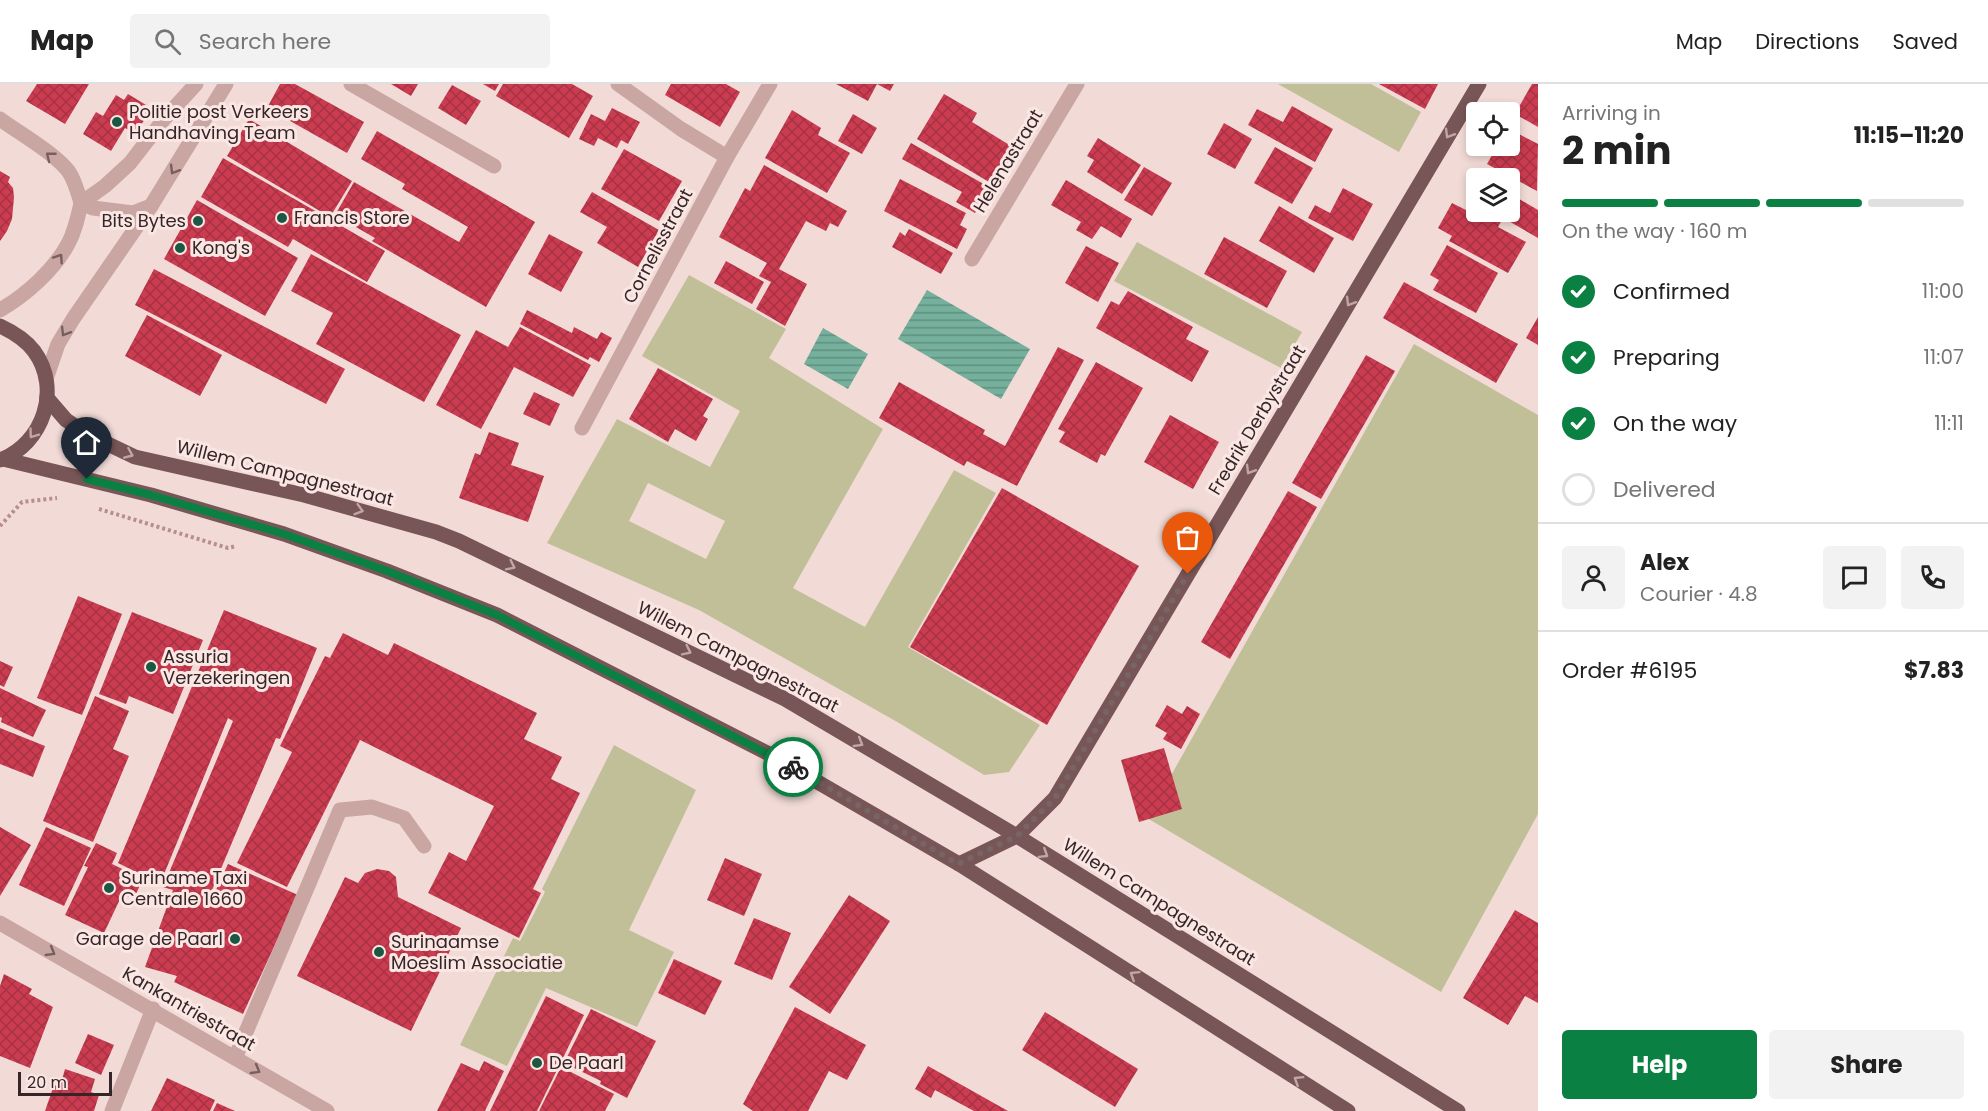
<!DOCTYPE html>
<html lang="en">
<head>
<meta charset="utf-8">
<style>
	body { margin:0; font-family:Poppins,sans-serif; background:#f2f2f2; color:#222; height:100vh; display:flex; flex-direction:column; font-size:22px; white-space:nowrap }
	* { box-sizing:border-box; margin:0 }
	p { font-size:20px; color:#767676 }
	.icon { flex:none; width:33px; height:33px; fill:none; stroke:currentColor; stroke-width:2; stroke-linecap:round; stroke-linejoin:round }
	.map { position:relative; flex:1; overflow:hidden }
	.panel { display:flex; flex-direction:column; background:#fff; width:450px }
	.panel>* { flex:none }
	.buttons { position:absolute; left:1466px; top:18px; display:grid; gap:12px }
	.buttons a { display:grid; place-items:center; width:54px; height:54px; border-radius:6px; background:#fff; box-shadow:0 3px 9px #0003; font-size:30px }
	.scale { position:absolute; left:18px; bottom:15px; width:94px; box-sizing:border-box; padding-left:6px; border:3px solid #352527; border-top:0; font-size:16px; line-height:21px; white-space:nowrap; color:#352527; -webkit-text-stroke:4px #fae7e4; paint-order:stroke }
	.pin { position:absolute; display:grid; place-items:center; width:51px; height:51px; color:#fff; margin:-62px -26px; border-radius:50% 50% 50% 0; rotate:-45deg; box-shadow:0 0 6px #0007 }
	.pin .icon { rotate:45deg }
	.courier { position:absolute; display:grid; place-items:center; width:60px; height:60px; margin:-30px; border:4px solid #0b8043; border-radius:50%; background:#fff; color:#222; box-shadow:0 2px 8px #0007 }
	.summary em { font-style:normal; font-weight:700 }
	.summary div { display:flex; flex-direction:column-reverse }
	.summary { display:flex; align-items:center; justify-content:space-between; height:102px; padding:0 24px }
	h1 { font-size:39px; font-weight:700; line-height:45px }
	.bar { display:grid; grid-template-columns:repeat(4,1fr); gap:9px 6px; align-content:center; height:72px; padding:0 24px }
	.bar i { height:8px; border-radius:4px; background:#e0e0e0 }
	.bar .on { background:#0b8043 }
	.bar p { grid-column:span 4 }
	.line { display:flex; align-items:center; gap:15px; padding:0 24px; border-top:2px solid #e0e0e0 }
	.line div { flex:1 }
	.round { display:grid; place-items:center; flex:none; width:63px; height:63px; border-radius:6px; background:#f2f2f2 }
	ol { padding:0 24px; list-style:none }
	li { display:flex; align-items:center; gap:18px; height:66px }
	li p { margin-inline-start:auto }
	li .icon { padding:6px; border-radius:50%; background:#0b8043; color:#fff; stroke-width:4 }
	li:last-child { color:#767676 }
	li i { width:33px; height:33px; border:3px solid #e0e0e0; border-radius:50% }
	.cta { display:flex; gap:12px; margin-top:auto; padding:12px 24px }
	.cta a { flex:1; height:69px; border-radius:6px; background:#0b8043; color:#fff; font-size:24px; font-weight:700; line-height:69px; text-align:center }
	.cta a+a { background:#f2f2f2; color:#222 }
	header { display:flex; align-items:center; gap:36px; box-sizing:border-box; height:84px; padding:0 30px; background:#fff; border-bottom:2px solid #e0e0e0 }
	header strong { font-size:28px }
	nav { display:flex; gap:33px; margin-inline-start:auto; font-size:21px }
	.search { width:420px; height:54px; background:#f2f2f2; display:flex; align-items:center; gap:15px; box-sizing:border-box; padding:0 21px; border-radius:6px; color:#767676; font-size:22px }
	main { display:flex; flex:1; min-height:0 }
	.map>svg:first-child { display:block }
</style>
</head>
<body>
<header>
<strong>Map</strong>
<div class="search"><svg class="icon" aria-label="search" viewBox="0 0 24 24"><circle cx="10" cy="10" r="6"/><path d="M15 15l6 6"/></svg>Search here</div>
<nav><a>Map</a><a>Directions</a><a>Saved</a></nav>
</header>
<main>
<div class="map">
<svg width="1538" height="1027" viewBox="0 0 1538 1027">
	<defs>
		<pattern id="water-rules" width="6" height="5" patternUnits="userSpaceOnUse" patternTransform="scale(1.5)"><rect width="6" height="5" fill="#75b09c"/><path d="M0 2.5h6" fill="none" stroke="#618f7f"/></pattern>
		<pattern id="building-cross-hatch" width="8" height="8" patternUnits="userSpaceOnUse" patternTransform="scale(1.5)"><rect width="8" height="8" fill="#cb3c51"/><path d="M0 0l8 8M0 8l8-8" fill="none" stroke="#a63243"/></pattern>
	</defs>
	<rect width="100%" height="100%" fill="#f2dbd7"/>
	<g fill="#c1bf97" fill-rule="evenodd">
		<polygon points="1278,0 1371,0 1421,28 1399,68"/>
		<polygon points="1137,158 1302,248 1281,284 1114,197"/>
		<path d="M689,191L786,245L769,274L883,345L793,504L865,543L954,386L996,409L908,563L1040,641L1009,688L984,691L899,639L699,526L547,459L617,335L710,383L740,327L642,272ZM648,399L725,437L706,475L629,437Z"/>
		<polygon points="1414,260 1538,331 1538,730 1441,908 1147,734"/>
		<polygon points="614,661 696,706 629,846 674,868 637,943 546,904 507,982 460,961 513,854 520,857 545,808 542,805"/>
	</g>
	<g fill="url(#water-rules)">
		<polygon points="927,206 1030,265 1001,315 898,255"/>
		<polygon points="823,244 868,270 848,305 804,280"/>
	</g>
	<g fill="url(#building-cross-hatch)">
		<polygon points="37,0 89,0 65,40 26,17"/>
		<polygon points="280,0 295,0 364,38 347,69 267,24"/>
		<polygon points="391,0 418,0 411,12"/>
		<polygon points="483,0 499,0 495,7"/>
		<polygon points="503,0 572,0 593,12 569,54 496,12"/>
		<polygon points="671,0 726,0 740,8 720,43 665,11"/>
		<polygon points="836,0 894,0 890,7 877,0 868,17"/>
		<polygon points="1379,0 1438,0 1425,25"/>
		<polygon points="1532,0 1538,0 1538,43 1515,30"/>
		<polygon points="452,1 481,17 466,41 438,24"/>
		<polygon points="128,10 151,24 136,50 125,44 111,67 83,50 96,28 103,32 116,11 124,16"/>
		<polygon points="944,10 977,29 972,38 1016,65 994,101 917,55"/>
		<polygon points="1292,22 1333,45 1315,78 1248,41 1257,25 1283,38"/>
		<polygon points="612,24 640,38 628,60 621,56 617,64 598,54 594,62 579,55 591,30 605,37"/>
		<polygon points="792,26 821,44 818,51 850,69 827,109 765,74"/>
		<polygon points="853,30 877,44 862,70 838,57"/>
		<polygon points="249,35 352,97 330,133 227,72"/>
		<polygon points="1224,39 1252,55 1235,85 1207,70"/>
		<polygon points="1509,45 1538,60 1537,107 1487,80 1496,64 1493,62 1509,62"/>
		<polygon points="377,47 535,138 486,223 372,157 375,154 335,131 354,98 459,158 468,143 402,105 405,100 361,75"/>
		<polygon points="1098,54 1141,81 1122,110 1087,88 1094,76 1087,72"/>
		<polygon points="911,59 989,103 975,129 956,118 962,108 902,75"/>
		<polygon points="1275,63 1313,84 1292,120 1254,99"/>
		<polygon points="624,65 682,97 659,137 601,105"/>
		<polygon points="223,74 385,167 367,198 293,155 288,163 201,113"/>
		<polygon points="764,81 847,127 838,143 830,139 826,147 806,137 779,185 807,200 785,242 756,225 771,198 759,192 767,179 719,153 745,104 750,107"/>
		<polygon points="1144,83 1172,99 1152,132 1124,116"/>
		<polygon points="0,87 10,93 8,98 13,104 14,113 12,135 7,147 0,157"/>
		<polygon points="900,95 966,129 960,141 967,145 957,165 884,127"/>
		<polygon points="1066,96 1132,135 1121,154 1101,142 1092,155 1076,146 1081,138 1051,121"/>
		<polygon points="1343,104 1373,120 1353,157 1308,134 1315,121 1330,129"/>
		<polygon points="592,108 659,146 638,183 597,159 607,143 580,128"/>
		<polygon points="1509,109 1538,126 1538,154 1493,128 1509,128"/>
		<polygon points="197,116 298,174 265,232 164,175"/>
		<polygon points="1452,119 1466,126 1470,119 1476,122 1476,128 1486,128 1502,136 1498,143 1526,158 1508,189 1449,157 1452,152 1438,144"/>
		<polygon points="1279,122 1334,154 1314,189 1259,157"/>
		<polygon points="909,145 953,169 941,190 892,163 900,148 905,152"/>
		<polygon points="549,150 583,168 561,208 528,190"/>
		<polygon points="1224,153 1287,187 1267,224 1204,190"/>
		<polygon points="1447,161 1498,189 1476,229 1433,206 1439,196 1430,191"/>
		<polygon points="1086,162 1119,179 1098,218 1065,199"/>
		<polygon points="311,170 461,251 424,318 316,260 333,229 291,207"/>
		<polygon points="726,177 764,198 752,220 714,199"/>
		<polygon points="154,185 345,285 326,320 135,221"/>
		<polygon points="1404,198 1518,260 1496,299 1383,234"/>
		<polygon points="1128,207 1193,243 1186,255 1209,267 1192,298 1096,244 1111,217 1119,221"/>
		<polygon points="527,226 572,249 574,243 597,255 601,248 612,254 599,278 590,273 588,276 520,240"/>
		<polygon points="147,231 222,271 200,312 125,272"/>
		<polygon points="1538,233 1538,261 1526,254"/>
		<polygon points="520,243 591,281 573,313 514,283 481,345 436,321 476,246 508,263"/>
		<polygon points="1058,263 1084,276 1017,402 967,377 964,382 879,334 899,298 985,346 983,350 1005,362"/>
		<polygon points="1366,271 1395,287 1321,415 1292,399"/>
		<polygon points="1096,278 1143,304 1105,372 1101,370 1097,379 1059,358 1065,348 1058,345"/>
		<polygon points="658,284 713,315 703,332 708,335 696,357 675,345 668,358 629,335"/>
		<polygon points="534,308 560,320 550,342 523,330"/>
		<polygon points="1170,331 1219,358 1193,405 1144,378"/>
		<polygon points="489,348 519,359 511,381 544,392 528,438 459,414 475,369 480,371"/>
		<polygon points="1002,404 1139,482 1047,641 910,563"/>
		<polygon points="1288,407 1317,423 1230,575 1201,558"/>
		<polygon points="78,512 122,530 82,631 37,614"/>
		<polygon points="224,526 317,564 280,655 276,654 207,818 210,819 228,780 298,811 243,930 174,898 177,892 145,883 173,806 163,803 233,637 228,634 160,800 118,779"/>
		<polygon points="132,528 203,556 173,630 129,612 126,620 99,610"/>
		<polygon points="343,549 388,571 394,559 537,629 524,655 562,673 551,695 580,709 533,805 541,809 519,854 428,809 449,768 466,777 494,722 360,656 287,803 237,779 292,668 280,662 325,572 330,574"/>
		<polygon points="0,577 13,583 4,603 0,601"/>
		<polygon points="0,604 46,626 33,653 1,638 2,634 0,633"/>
		<polygon points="95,612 129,627 113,665 129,672 93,758 43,737"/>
		<polygon points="1167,621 1182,630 1187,622 1200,630 1181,665 1163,655 1167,649 1155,642"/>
		<polygon points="0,644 45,662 33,693 0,680"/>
		<polygon points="1164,664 1182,725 1139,738 1121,676"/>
		<polygon points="0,743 31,761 0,812"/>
		<polygon points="46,743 91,764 64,822 19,801"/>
		<polygon points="96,759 117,769 112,780 143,795 135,812 121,813 104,849 65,831 88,783 84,782"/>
		<polygon points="725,774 762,790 744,832 707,816"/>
		<polygon points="377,785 389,787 396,793 398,813 461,844 411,947 297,892 345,793 358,799 365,789"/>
		<polygon points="849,811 890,837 830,930 789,903"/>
		<polygon points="1515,826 1538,839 1538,919 1525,912 1508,941 1463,914"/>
		<polygon points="754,834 791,849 772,896 734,880"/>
		<polygon points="674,875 722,897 705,931 658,909"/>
		<polygon points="4,890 32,905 29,910 53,923 30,984 0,972 0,902"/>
		<polygon points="546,912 584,931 537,1027 490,1027"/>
		<polygon points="795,923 866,961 847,996 829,987 808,1027 753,1027 743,1020"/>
		<polygon points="591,925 656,957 627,1014 600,1000 601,997 564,979"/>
		<polygon points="1045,928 1138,985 1115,1023 1022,966"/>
		<polygon points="88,950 114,961 101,991 75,979"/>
		<polygon points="484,977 504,987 485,1027 437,1027 461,979 479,987"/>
		<polygon points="928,982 1008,1027 974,1027 935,1006 931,1014 915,1005"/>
		<polygon points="561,983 614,1010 605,1027 539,1027"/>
		<polygon points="65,985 95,995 91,1008 99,1011 94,1027 45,1027 54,1001 60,1003"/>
		<polygon points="167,994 215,1016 210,1027 151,1027"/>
		<polygon points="217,1019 235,1027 213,1027"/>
	</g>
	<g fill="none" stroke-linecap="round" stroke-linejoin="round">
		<g stroke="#b68f8d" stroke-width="4" stroke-dasharray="3 3" stroke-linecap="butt">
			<polyline points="99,425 228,464 236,462"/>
			<polyline points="0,442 22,418 57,414"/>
		</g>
		<g stroke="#caa6a3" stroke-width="15">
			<polyline points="351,0 494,82"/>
			<polyline points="618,0 681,45 727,73"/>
			<path d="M0,35C19,49 56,70 69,88C75,97 78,109 81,119L93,124L133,129L151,122"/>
			<polyline points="972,175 1077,0"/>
			<path d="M0,226C26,211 54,186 68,160C75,147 78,133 81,119L105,102L130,79L165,34L196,0"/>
			<polyline points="46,295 58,260 73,235 151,122 226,0"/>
			<polyline points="582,344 727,73 770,0"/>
			<polyline points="0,839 327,1027"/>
			<polyline points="235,974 340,726 372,723 404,734 424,762"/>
			<polyline points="112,1027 153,925"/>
		</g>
		<g stroke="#785657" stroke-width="15">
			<path d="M0,242C13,248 25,255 34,267C62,305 43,360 0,376"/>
			<polyline points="47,314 66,336 87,350 135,373 304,411 436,448 459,457 785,615 1017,752 1458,1027"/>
			<polyline points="3,375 151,411 284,450 387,487 497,531 771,671 959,780 1348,1027"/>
			<polyline points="959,780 1017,752 1055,714 1479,0"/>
		</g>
	</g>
	<defs><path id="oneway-chevron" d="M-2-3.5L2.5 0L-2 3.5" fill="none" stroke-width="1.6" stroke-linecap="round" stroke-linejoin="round" transform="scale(1.5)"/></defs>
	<g stroke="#c0a6a5">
		<use href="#oneway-chevron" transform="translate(1449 50) rotate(121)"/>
		<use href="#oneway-chevron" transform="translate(1350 218) rotate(121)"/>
		<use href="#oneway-chevron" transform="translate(33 350) rotate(126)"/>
		<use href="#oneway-chevron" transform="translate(129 370) rotate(23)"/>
		<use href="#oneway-chevron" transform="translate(1250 386) rotate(121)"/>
		<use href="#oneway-chevron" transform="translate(359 426) rotate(16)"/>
		<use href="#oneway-chevron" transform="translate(511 482) rotate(26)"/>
		<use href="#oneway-chevron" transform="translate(687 567) rotate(26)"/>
		<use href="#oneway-chevron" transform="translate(859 659) rotate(31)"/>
		<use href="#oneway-chevron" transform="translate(1044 770) rotate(32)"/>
		<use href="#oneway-chevron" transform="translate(1134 891) rotate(-148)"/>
		<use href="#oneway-chevron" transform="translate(1298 996) rotate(-148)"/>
	</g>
	<g stroke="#785f5f">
		<use href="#oneway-chevron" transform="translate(50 72) rotate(-142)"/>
		<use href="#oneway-chevron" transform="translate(174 86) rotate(121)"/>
		<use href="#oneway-chevron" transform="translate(59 174) rotate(-56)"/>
		<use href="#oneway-chevron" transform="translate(65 248) rotate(121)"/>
		<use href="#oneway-chevron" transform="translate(51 868) rotate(30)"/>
		<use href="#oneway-chevron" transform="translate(256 986) rotate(30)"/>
	</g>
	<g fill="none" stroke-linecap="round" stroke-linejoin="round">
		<polyline stroke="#776565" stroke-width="6" stroke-dasharray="0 10.8" points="793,683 958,780 1017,752 1055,714 1188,490"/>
		<polyline stroke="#0b8043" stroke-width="8" points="87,395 151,411 284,450 387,487 497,531 793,683"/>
	</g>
	<g fill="#1a5844" stroke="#fae7e4" stroke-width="2">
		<circle cx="117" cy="38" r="6"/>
		<circle cx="282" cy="134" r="6"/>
		<circle cx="198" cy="137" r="6"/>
		<circle cx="180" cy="164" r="6"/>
		<circle cx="151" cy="583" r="6"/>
		<circle cx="109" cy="804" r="6"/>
		<circle cx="235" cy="855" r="6"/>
		<circle cx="379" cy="868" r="6"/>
		<circle cx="537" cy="979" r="6"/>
	</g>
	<g text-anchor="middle" stroke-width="6" stroke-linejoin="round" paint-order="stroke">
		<g font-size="18" fill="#352527" stroke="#fae7e4" text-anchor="start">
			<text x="129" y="34">Politie post Verkeers<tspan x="129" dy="21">Handhaving Team</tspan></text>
			<text x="294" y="140">Francis Store</text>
			<text x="186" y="143" text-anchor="end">Bits Bytes</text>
			<text x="192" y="170">Kong's</text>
			<text x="163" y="579">Assuria<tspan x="163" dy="21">Verzekeringen</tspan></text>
			<text x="121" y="800">Suriname Taxi<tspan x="121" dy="21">Centrale 1660</tspan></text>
			<text x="223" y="861" text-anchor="end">Garage de Paarl</text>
			<text x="391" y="864">Surinaamse<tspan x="391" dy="21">Moeslim Associatie</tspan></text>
			<text x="549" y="985">De Paarl</text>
		</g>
		<g font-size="18" fill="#352527" stroke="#fae7e4">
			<text transform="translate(1008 77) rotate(-59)" y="6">Helenastraat</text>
			<text transform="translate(658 162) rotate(-62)" y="6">Cornelisstraat</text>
			<text transform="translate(1257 336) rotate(-59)" y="6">Fredrik Derbystraat</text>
			<text transform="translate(285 389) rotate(14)" y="6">Willem Campagnestraat</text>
			<text transform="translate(738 573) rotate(27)" y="6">Willem Campagnestraat</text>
			<text transform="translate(1159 818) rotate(32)" y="6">Willem Campagnestraat</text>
			<text transform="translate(189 925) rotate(30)" y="6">Kankantriestraat</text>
		</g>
	</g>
</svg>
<div class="buttons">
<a><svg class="icon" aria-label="locate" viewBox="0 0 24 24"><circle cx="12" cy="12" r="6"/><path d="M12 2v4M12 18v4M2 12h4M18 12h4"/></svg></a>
<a><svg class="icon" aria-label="layers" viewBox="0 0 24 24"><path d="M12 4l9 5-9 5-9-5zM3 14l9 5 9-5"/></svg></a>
</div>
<div class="scale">20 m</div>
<div class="pin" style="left:1188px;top:490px;background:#ea580c"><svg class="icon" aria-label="bag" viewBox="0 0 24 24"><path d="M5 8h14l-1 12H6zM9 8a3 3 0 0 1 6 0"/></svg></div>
<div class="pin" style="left:87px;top:395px;background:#1f2937"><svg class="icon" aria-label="home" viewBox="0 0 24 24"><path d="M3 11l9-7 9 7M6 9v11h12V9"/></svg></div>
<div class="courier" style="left:793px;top:683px"><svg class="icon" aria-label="bike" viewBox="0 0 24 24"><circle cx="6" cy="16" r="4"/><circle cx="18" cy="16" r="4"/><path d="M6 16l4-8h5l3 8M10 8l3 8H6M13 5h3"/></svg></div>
</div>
<section class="panel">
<div class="summary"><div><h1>2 min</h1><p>Arriving in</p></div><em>11:15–11:20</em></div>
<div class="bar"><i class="on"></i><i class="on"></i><i class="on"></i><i></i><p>On the way · 160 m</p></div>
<ol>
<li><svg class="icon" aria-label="check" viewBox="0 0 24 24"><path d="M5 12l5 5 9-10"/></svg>Confirmed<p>11:00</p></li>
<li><svg class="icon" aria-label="check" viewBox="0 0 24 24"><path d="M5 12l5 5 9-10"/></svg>Preparing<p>11:07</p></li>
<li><svg class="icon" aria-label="check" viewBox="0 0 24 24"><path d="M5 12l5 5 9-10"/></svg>On the way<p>11:11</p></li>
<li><i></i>Delivered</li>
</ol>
<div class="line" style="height:108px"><a class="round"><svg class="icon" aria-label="person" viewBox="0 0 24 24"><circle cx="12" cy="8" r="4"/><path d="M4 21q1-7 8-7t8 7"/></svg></a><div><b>Alex</b><p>Courier · 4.8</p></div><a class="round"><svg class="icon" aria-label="chat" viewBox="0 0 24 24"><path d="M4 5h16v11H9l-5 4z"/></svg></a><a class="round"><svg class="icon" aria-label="phone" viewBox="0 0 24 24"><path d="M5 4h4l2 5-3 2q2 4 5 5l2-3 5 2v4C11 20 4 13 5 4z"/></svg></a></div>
<div class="line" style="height:78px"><div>Order #6195</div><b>$7.83</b></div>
<div class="cta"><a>Help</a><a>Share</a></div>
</section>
</main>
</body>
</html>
